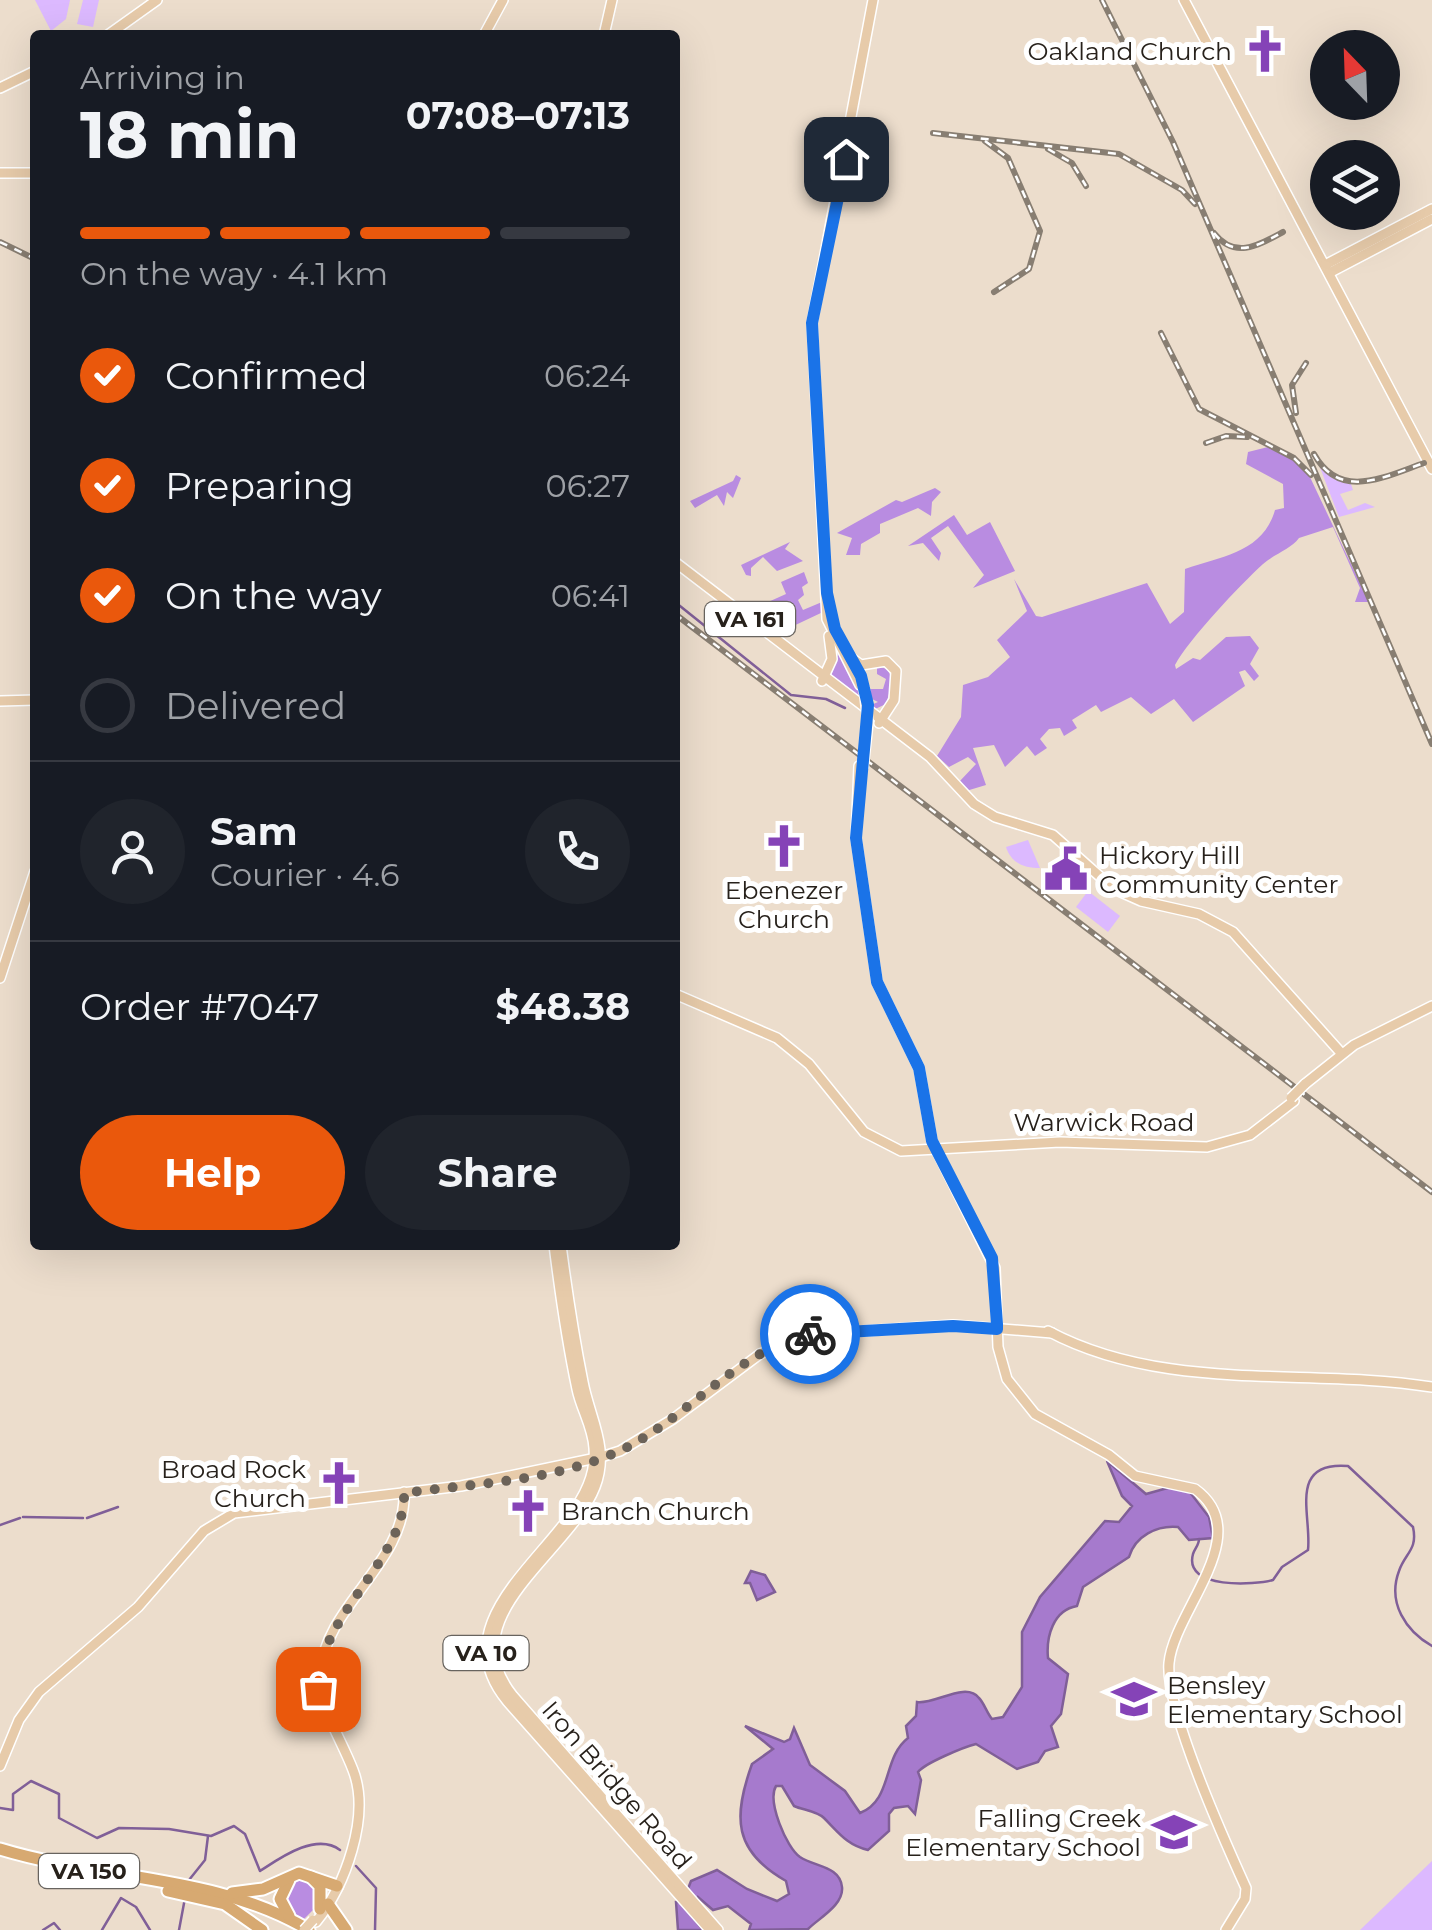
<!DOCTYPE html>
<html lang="en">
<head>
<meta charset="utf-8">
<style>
	body { margin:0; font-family:Montserrat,sans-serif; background:#20242c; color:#f1f3f6; height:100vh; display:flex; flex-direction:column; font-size:38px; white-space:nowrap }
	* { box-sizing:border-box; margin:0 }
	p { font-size:32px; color:#9ea1a6 }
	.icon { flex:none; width:55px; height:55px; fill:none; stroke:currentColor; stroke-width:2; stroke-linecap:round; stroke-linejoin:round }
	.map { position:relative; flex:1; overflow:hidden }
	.side { position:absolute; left:30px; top:30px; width:650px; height:1220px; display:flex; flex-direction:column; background:#171b24; border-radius:10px; box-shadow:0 10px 40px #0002 }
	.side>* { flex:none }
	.needle { width:65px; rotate:337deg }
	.buttons { position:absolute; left:1310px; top:30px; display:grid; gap:20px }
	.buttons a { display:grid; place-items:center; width:90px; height:90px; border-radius:50%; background:#171b24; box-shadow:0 10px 40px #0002; font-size:50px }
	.pin { position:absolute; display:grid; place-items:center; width:85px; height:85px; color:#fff; margin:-42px; border-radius:20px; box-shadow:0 5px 15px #0006 }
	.courier { position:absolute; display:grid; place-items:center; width:100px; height:100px; margin:-50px; border:8px solid #1a73e8; border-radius:50%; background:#fff; color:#222; box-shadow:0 2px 12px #0007 }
	.head em { font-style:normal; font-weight:700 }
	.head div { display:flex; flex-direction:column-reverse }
	.head { display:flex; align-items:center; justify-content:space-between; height:170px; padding:0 50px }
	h1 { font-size:65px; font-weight:700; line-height:75px }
	.bar { display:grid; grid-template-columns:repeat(4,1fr); gap:15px 10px; align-content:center; height:120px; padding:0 50px }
	.bar i { height:12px; border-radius:8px; background:#363941 }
	.bar .on { background:#ea580c }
	.bar p { grid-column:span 4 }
	.line { display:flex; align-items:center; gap:25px; padding:0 50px; border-top:2px solid #363941 }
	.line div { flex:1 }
	.round { display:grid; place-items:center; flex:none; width:105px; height:105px; border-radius:52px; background:#20242c }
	ol { padding:0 50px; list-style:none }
	li { display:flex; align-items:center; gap:30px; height:110px }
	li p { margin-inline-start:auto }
	li .icon { padding:10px; border-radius:50%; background:#ea580c; color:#fff; stroke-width:4 }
	li:last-child { color:#9ea1a6 }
	li i { width:55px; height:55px; border:5px solid #363941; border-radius:50% }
	.primary-button { display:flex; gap:20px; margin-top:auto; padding:20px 50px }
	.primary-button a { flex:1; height:115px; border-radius:60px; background:#ea580c; color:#fff; font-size:40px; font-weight:700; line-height:115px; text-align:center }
	.primary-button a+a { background:#20242c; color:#f1f3f6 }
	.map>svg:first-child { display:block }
</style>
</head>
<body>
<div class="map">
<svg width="1432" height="1930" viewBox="0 0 1432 1930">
	<rect width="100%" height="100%" fill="#ecddcc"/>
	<g fill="#dcb9ff">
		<polygon points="70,0 66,19 51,31 35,0"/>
		<polygon points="83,0 99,0 93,27 77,24"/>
		<polygon points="1319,465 1332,478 1351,484 1353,490 1340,494 1348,510 1365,503 1375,507 1339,517"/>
		<path d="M1028,840L1040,868C1024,868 1011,863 1006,847Z"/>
		<polygon points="1088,891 1120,916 1108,932 1076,907"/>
		<polygon points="1432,1861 1432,1930 1360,1930"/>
	</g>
	<g fill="#b98ce1">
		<path d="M1268,447L1296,461L1309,475L1369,602H1355L1360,588L1333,527L1299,538C1291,549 1276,553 1263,564C1240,585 1189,639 1175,665L1176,669L1193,658L1200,660L1226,637L1250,636L1259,648L1250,664L1259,676L1254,681L1245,670L1239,672L1245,686L1193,722L1174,699L1151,714L1131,697L1101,712L1096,705L1072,720L1077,728L1064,736L1060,728L1049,729L1040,739L1047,748L1035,756L1027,746L1005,767L994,745L973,748L986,785L966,791L959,782L976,764L968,757L949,767L937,756L961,717L963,685L988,677L1010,657L997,640L1027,611L1014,579L1036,616L1042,617L1147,583L1170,624L1184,612L1185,569C1223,556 1263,552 1275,510L1284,508L1283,484L1246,464L1248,452Z"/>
		<polygon points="736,475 741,478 733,498 727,492 724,506 717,495 695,508 690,501 733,481"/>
		<polygon points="935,488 941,492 932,502 931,516 918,508 880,524 880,533 861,544 860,555 846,555 852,538 837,533 896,500 902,502"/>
		<polygon points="954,515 967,535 990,522 1015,571 973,588 984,575 948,526 931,538 941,553 939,561 923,543 908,546"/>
		<polygon points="790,542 785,549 803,561 777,571 763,557 751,568 751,576 746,575 741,565"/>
		<polygon points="804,572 808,583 802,587 804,595 798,600 803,610 822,602 823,612 787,629 778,620 794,612 790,604 754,620 750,610 786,594 781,582"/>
		<polygon points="839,652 856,681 860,700 828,677"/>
		<polygon points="877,666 887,669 893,680 886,704 873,710 871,705 878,702 870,698 868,689 883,689 886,679 877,674"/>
		<polygon points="303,1879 316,1886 316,1907 303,1920 290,1912 284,1891 288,1884"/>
	</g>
	<g fill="#a67acd" stroke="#805f98" stroke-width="2.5">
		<path d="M1107,1461L1146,1494L1171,1487L1189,1491L1209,1517L1213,1538L1189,1540L1178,1527C1157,1525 1135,1536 1129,1557L1083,1587L1077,1606C1053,1610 1046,1637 1048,1658L1068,1674L1061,1714L1051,1726L1058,1747L1045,1751L1038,1762L1017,1769L976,1744C964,1747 925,1763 918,1772L921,1780L915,1814L908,1806L894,1808L889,1814V1831L868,1850C847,1845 839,1833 824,1818C817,1811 803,1810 794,1806L782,1786H776C767,1801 786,1847 800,1857C815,1867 840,1866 842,1887C844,1905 819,1918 808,1929L749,1930L751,1924L728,1906L713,1910L698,1897L690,1914L703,1930H678L676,1902H683L691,1881L717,1870L747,1889L777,1901L789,1894L786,1881C733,1851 733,1817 752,1764L773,1749L745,1726L784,1742L790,1739L794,1728L810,1765L845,1791L860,1813C893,1800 882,1758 908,1738L906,1726L916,1716L917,1702C934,1705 966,1681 979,1698C984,1703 987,1713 992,1719L1003,1717L1022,1687V1632L1040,1597L1105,1521L1119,1522L1132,1506L1122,1496Z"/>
		<polygon points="751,1571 765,1575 775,1592 757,1600 750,1583 745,1583"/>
	</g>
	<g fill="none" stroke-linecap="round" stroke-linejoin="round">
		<g stroke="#805f98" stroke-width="2.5">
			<polyline points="675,602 791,695 826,699 845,708"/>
			<polyline points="23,1517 83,1518"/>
			<polyline points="87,1518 118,1507"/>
			<polyline points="0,1525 20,1518"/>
			<path d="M1199,1539C1199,1545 1195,1548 1193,1554C1183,1590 1256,1585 1273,1580L1282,1567L1308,1550C1312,1516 1287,1461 1348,1466L1413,1527C1418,1550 1405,1553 1399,1571C1387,1603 1406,1631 1432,1646"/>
			<path d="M0,1808L13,1810V1794L31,1781L59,1794V1818L97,1838L119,1828L169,1829L211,1836L234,1826L245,1834L260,1871C280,1858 316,1832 340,1850"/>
			<polyline points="356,1866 376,1888 375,1930"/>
			<polyline points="189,1880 205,1860 208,1836"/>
			<polyline points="43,1930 54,1923 60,1930"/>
			<polyline points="102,1930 121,1898 136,1907 150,1930"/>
			<polyline points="179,1930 185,1898"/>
		</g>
		<g stroke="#fff" stroke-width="12">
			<g id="major">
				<polyline points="1184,0 1432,469"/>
				<polyline points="108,35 157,0"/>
				<polyline points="484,35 503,0"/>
				<polyline points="604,35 612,0"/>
				<polyline points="0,88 35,71"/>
				<polyline points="0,173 35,173"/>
				<polyline points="1325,265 1432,209"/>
				<polyline points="1329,273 1432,219"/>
				<polyline points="675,562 930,757 974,804 995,817 1053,835 1114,889 1141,901 1199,914 1233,932 1342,1054"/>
				<polyline points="850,657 861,665 886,661 896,671 894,700 879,723"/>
				<polyline points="822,681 832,659 829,636"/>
				<polyline points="860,685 827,619 812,323 873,0"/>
				<polyline points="0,701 35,700"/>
				<path d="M859,766L856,838L877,982L919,1068L932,1141L995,1268L998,1347L1007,1379L1035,1414L1109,1455L1135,1476L1195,1489C1257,1534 1174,1610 1169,1663C1165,1708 1226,1844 1246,1888L1245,1899L1226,1930"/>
				<polyline points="0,978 35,871"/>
				<polyline points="675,994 777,1038 809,1064 864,1132 901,1151 1060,1142 1207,1147 1250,1135 1294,1101"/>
				<polyline points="1305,1084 1354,1045 1432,1006"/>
				<path d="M554,1245C560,1293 567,1342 577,1389C581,1409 593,1427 594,1448C595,1460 593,1473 588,1485C560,1554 439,1618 507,1701L710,1930"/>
				<path d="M561,1245C567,1291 574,1337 583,1382C590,1419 610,1448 595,1487C569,1554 448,1616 513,1696L718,1930"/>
				<path d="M1048,1331C1166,1394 1307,1367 1432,1387"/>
				<polyline points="0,1766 19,1720 39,1692 138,1607 204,1531 234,1513 461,1486 601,1457 620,1451 673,1419 760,1354 803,1335 953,1325 1052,1333"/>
				<path d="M316,1922C345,1886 371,1816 353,1770C340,1736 318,1707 321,1670C326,1605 407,1562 404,1492"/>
			</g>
		</g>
		<g stroke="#fff" stroke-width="15">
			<g id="highway">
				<path d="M0,1849C101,1880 218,1875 309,1930"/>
				<polyline points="311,1877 320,1886 320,1909"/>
				<polyline points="289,1880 280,1899 289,1916"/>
				<polyline points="168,1891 225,1904 262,1930"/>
				<polyline points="232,1893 263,1889 299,1873 337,1886"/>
				<polyline points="328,1904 346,1930"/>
			</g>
		</g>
		<use href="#major" stroke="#e7cbaa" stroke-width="9"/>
		<use href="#highway" stroke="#d7a971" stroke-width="11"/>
		<g stroke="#887e72" stroke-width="6">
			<g id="rail">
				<polyline points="1102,0 1173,142 1432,744"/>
				<polyline points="933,133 1119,154 1182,190 1195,204"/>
				<polyline points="985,141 1008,158 1040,231 1029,269 994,292"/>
				<polyline points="1048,149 1072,163 1086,186"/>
				<path d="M1214,233C1235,260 1259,245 1283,232"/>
				<polyline points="0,242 35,259"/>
				<polyline points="1161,333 1199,409 1294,458 1311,475"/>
				<polyline points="1296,413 1292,385 1306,363"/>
				<polyline points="1206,443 1226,436 1247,437"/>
				<path d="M1314,454C1340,501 1384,477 1424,463"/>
				<polyline points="675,614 1432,1192"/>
			</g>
		</g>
		<use href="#rail" stroke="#fff" stroke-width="2.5" stroke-dasharray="8" stroke-linecap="butt"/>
		<g stroke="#fff" stroke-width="12" stroke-linecap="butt">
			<g id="major-bridge">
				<polyline points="863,768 868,723 864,687"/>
				<polyline points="1291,1098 1305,1084"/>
				<polyline points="304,1930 313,1920"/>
			</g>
		</g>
		<use href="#major-bridge" stroke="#e7cbaa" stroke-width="9"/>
	</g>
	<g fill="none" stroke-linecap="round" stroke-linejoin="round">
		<path stroke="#6c6359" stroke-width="10" stroke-dasharray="0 18" d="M318,1689L324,1686C306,1628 407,1560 404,1493C472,1484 552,1481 615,1453C684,1423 735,1351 810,1334"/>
		<polyline stroke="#1a73e8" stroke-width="12" points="810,1334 953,1326 997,1329 997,1324 992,1258 932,1141 919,1068 877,982 856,838 868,705 861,676 835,629 827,593 812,323 846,159"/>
	</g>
	<defs>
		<g id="church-bare" transform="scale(3.45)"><path d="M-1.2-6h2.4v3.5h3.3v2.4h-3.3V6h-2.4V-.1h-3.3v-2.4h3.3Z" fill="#8543b7" stroke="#fff" stroke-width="2.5" paint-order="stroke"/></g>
		<g id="civic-bare" transform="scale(3.45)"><path d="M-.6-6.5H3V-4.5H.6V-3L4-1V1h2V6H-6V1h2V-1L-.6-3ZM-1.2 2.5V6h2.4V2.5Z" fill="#8543b7" stroke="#fff" stroke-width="2.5" paint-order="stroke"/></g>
		<g id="school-bare" transform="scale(3.45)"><path d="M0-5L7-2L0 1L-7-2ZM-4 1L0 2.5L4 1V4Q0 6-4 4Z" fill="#8543b7" stroke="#fff" stroke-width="2.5" paint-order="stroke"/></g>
	</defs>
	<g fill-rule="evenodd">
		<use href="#church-bare" x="1265" y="51"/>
		<use href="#church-bare" x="784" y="846"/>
		<use href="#civic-bare" x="1066" y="869"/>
		<use href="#church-bare" x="339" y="1483"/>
		<use href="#church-bare" x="528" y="1511"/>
		<use href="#school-bare" x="1134" y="1699"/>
		<use href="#school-bare" x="1174" y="1832"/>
	</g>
	<g text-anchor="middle" stroke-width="10" stroke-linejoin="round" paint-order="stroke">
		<g fill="#fff" stroke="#68645f" stroke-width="2.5">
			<rect x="705" y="602" width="90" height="34" rx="8"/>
			<rect x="443.5" y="1636" width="85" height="34" rx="8"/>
			<rect x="39" y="1854" width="100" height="34" rx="8"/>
		</g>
		<g font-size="22" font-weight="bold" fill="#27211b">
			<text x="750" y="627">VA 161</text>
			<text x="486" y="1661">VA 10</text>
			<text x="89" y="1879">VA 150</text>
		</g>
		<g font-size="25" fill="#27211b" stroke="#fff" text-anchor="end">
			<text x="1232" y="60">Oakland Church</text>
			<text x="1099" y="864" text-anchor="start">Hickory Hill<tspan x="1099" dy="29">Community Center</tspan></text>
			<text x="784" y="899" text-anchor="middle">Ebenezer<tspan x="784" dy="29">Church</tspan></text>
			<text x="306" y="1478">Broad Rock<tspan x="306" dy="29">Church</tspan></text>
			<text x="561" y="1520" text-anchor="start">Branch Church</text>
			<text x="1167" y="1694" text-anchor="start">Bensley<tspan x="1167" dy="29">Elementary School</tspan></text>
			<text x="1141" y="1827">Falling Creek<tspan x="1141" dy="29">Elementary School</tspan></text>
		</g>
		<g font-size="25" fill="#27211b" stroke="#fff">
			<text x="1104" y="1131">Warwick Road</text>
			<text transform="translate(617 1785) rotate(49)" y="9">Iron Bridge Road</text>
		</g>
	</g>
</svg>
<div class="buttons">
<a><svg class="needle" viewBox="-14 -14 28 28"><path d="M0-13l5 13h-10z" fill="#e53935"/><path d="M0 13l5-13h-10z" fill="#9ea1a6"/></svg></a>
<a><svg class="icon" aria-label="layers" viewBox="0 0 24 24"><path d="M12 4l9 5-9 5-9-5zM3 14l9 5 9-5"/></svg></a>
</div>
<div class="pin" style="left:318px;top:1689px;background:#ea580c"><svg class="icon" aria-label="bag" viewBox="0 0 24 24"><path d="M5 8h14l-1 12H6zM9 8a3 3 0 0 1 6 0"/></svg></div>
<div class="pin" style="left:846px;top:159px;background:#1f2937"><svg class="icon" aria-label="home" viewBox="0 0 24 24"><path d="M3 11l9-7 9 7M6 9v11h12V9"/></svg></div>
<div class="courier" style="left:810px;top:1334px"><svg class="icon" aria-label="bike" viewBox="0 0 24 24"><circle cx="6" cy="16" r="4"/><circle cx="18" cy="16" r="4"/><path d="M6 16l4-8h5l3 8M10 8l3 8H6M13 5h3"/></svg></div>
<section class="side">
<div class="head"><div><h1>18 min</h1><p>Arriving in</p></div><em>07:08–07:13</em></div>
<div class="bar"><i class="on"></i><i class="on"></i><i class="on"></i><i></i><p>On the way · 4.1 km</p></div>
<ol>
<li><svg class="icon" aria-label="check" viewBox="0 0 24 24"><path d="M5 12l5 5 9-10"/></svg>Confirmed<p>06:24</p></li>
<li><svg class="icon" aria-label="check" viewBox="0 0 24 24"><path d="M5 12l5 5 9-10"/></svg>Preparing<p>06:27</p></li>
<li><svg class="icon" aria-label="check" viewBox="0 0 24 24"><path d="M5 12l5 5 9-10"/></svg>On the way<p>06:41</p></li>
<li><i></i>Delivered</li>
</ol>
<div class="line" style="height:180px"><a class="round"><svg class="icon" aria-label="person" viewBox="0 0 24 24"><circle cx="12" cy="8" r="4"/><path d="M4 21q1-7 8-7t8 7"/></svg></a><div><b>Sam</b><p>Courier · 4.6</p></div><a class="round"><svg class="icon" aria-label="phone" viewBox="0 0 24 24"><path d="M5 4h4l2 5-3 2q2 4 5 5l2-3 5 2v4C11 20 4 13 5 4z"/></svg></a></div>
<div class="line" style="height:130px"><div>Order #7047</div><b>$48.38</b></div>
<div class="primary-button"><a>Help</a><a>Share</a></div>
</section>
</div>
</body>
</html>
